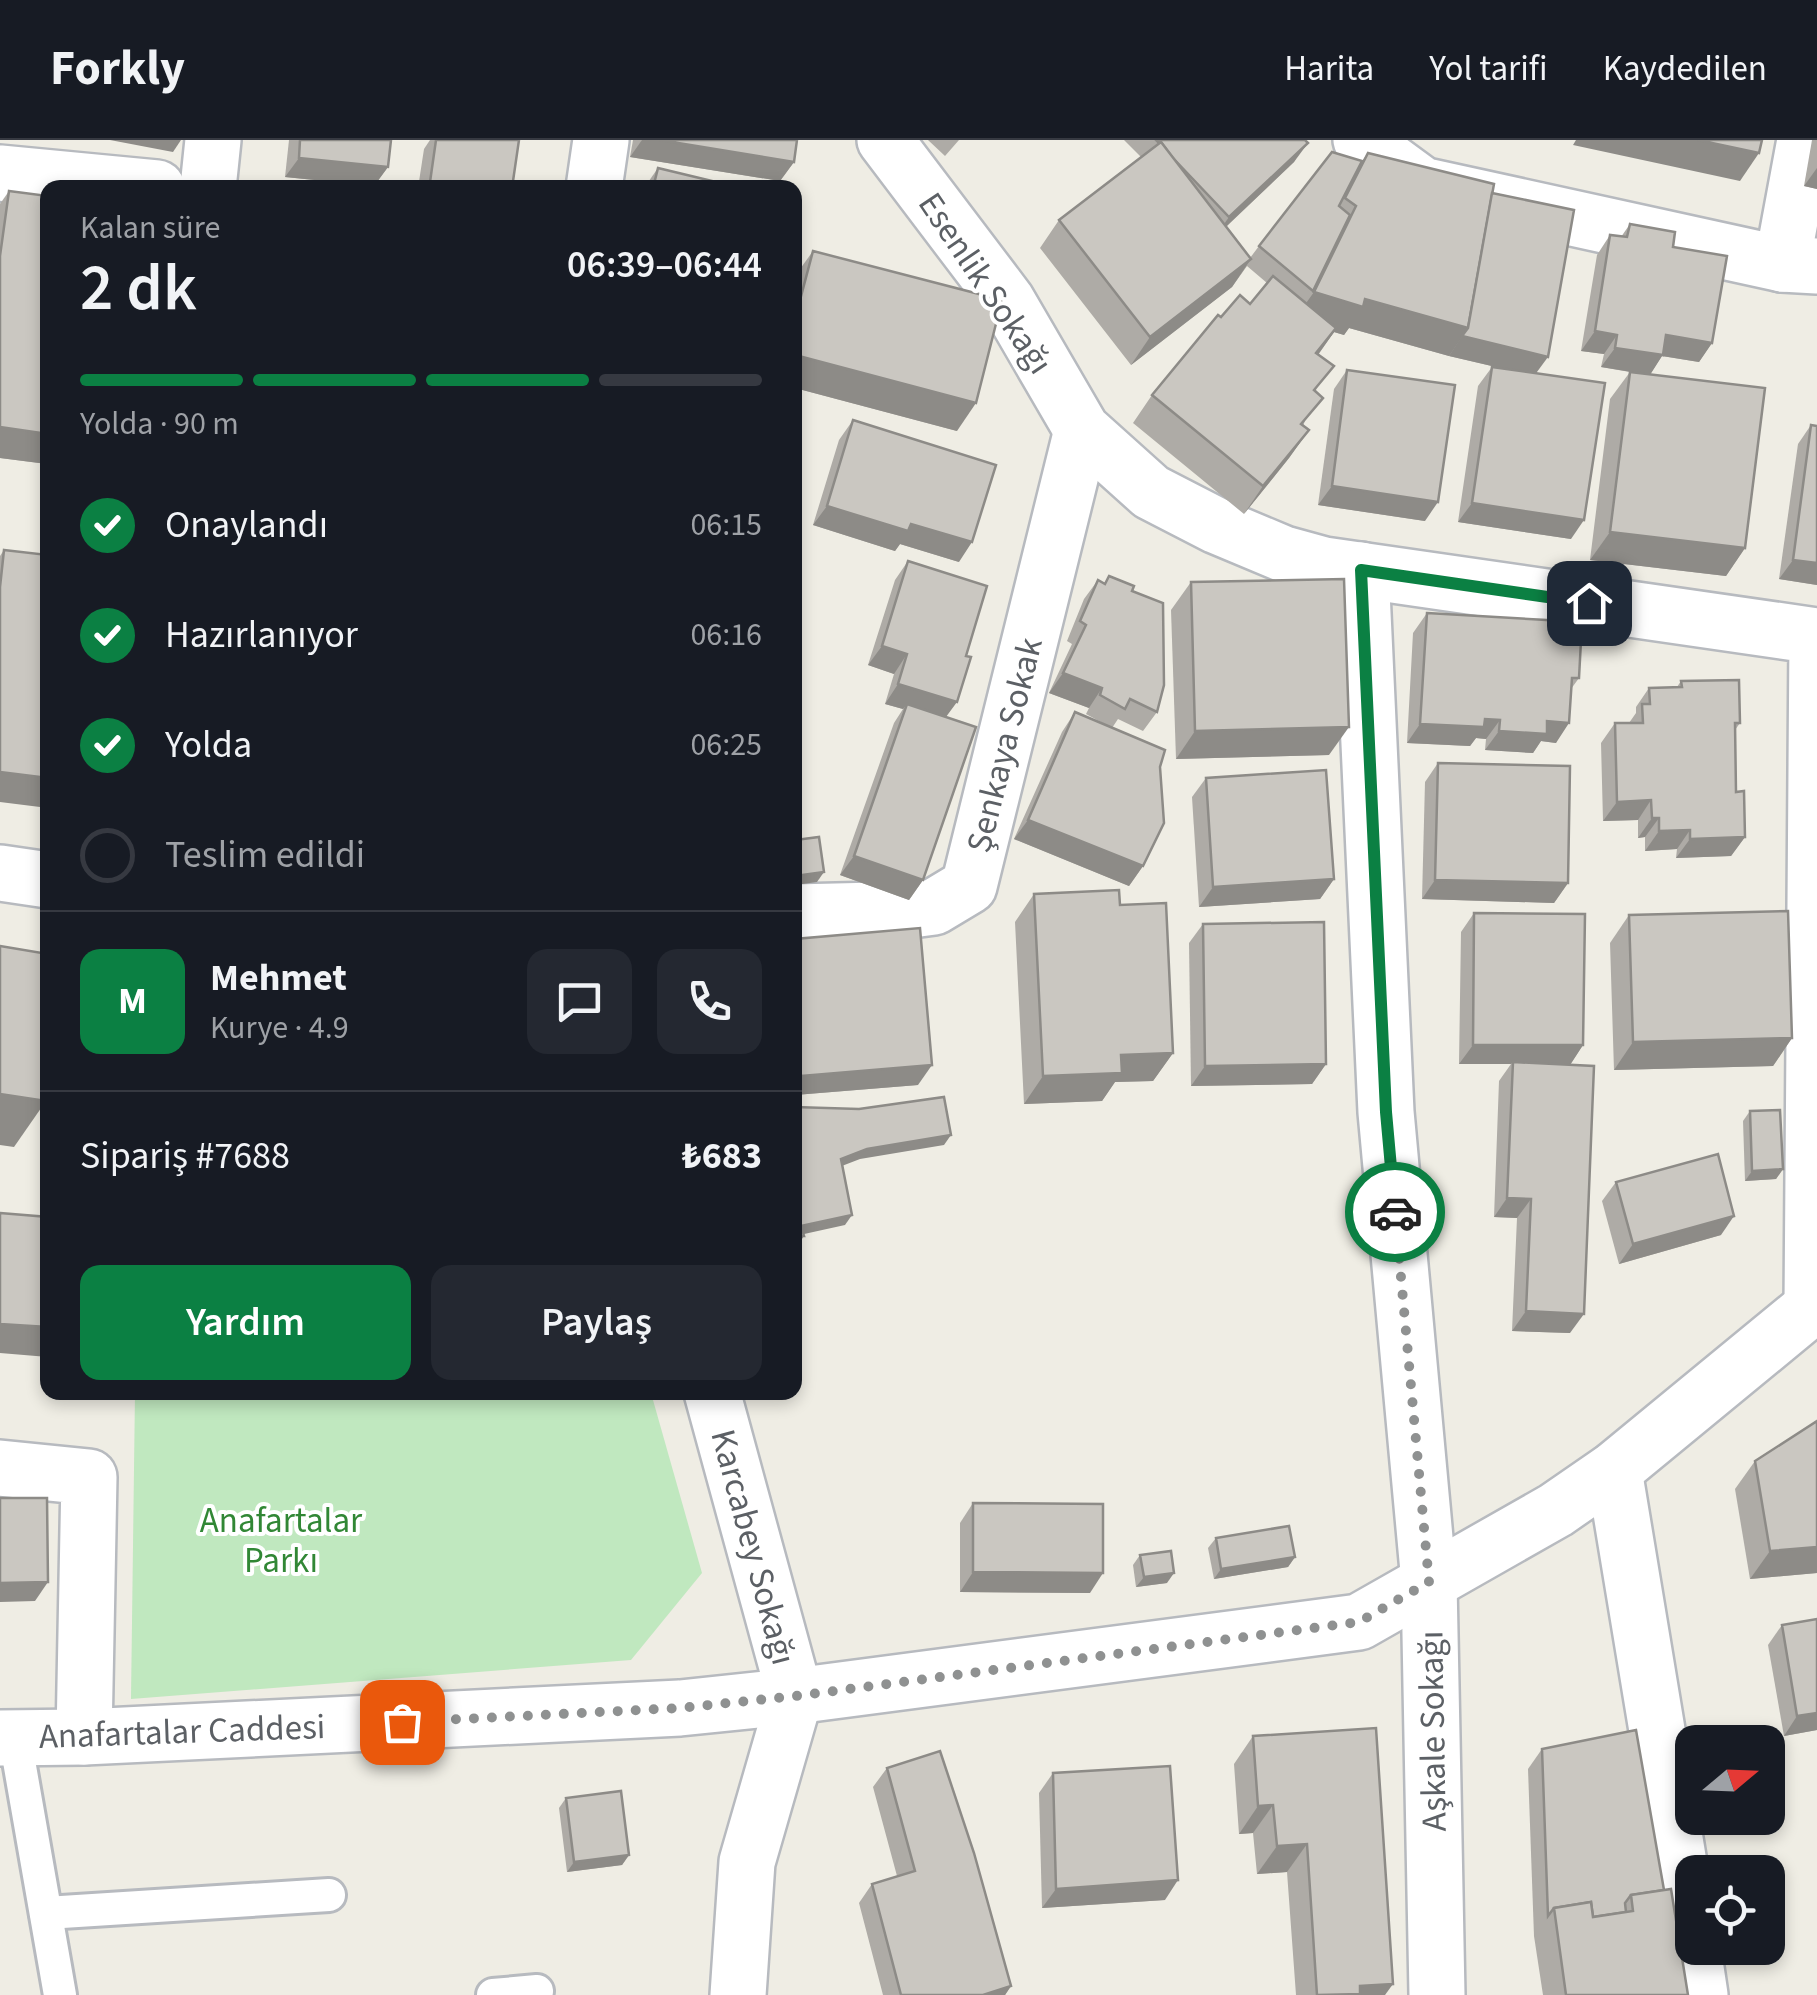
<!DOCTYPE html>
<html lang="tr">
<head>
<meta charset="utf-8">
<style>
	body { margin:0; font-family:"Source Sans 3",sans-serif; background:#242831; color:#f1f3f6; height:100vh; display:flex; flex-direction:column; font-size:38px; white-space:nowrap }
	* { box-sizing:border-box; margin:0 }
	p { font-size:32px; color:#9ea1a6 }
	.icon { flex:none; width:55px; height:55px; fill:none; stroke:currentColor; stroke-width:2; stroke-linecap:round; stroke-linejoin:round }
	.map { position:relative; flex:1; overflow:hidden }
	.side { position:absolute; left:40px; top:40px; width:762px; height:1220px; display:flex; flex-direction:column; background:#171b24; border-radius:20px; box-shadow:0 5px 15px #0003 }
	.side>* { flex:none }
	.needle { width:65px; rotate:71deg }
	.fabs { position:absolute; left:1675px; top:1585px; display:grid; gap:20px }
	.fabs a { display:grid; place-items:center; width:110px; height:110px; border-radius:20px; background:#171b24; box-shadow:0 5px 15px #0003; font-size:50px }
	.pin { position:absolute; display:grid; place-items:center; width:85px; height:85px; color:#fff; margin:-42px; border-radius:20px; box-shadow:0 5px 15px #0006 }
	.courier { position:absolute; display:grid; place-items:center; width:100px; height:100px; margin:-50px; border:8px solid #0b8043; border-radius:50%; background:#fff; color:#222; box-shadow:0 2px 12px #0007 }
	.overview em { font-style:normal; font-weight:600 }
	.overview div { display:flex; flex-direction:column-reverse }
	.overview { display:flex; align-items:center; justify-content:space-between; height:170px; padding:0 40px }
	h1 { font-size:65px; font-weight:600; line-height:75px }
	.bar { display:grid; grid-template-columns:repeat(4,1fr); gap:15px 10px; align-content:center; height:120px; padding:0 40px }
	.bar i { height:12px; border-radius:8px; background:#363941 }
	.bar .current { background:#0b8043 }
	.bar p { grid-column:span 4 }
	.line { display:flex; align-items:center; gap:25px; padding:0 40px; border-top:2px solid #363941 }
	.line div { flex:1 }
	.round { display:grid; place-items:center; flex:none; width:105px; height:105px; border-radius:20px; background:#242831 }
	ol { padding:0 40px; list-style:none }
	li { display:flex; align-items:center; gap:30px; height:110px }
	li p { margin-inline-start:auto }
	li .icon { padding:10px; border-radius:50%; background:#0b8043; color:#fff; stroke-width:4 }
	li:last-child { color:#9ea1a6 }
	li i { width:55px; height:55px; border:5px solid #363941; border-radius:50% }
	.primary-button { display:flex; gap:20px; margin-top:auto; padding:20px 40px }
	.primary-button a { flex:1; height:115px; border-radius:20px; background:#0b8043; color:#fff; font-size:40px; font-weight:600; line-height:115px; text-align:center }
	.primary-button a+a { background:#242831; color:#f1f3f6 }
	header { display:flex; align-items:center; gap:60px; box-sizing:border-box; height:140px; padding:0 50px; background:#171b24; border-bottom:2px solid #363941 }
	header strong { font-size:48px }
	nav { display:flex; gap:55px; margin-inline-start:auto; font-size:35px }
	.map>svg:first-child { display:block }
</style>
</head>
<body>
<header>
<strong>Forkly</strong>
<nav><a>Harita</a><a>Yol tarifi</a><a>Kaydedilen</a></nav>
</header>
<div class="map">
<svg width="1817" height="1855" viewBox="0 0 1817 1855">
	<rect width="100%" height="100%" fill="#efede4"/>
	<polygon fill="#c0e8bf" points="135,1253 651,1253 702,1433 631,1520 131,1559"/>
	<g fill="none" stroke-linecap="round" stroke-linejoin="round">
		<g stroke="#b7babf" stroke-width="38">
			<g id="service">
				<polyline points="15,1598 60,1855"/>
				<polyline points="46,1773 329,1755"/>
				<polyline points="493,1855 537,1851"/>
			</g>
		</g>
		<g stroke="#b7babf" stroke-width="60">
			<g id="minor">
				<polyline points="885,0 1007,161 1082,290 1151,352 1217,386 1284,414 1324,425 1817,496 1812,1167"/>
				<polyline points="1361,0 1422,45 1782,124 1817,126"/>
				<polyline points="0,33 157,48"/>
				<polyline points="208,48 213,0"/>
				<polyline points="594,48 601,0"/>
				<polyline points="1782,124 1805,0"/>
				<polyline points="1361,430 1386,972 1429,1442 1437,1855"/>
				<polyline points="0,733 48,740"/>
				<polyline points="795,772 919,769 934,767 969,746 1082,290"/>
				<polyline points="712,1252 795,1556 747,1722 738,1855"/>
				<polyline points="0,1328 89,1337 84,1597"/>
				<polyline points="1614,1330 1692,1802"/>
				<polyline points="1693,1808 1700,1855"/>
			</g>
		</g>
		<g stroke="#b7babf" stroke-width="60">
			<polyline id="tertiary" points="0,1598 84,1597 680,1568 795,1556 1359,1482 1556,1370 1614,1330 1817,1163"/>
		</g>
		<use href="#service" stroke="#fff" stroke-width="32"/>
		<use href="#minor" stroke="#fff" stroke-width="55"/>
		<use href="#tertiary" stroke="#fff" stroke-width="55"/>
	</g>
	<g fill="#aeaba6">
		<polygon points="289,0 391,0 388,27 374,46 285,37"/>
		<polygon points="430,0 519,0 512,48 418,48 424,9"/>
		<polygon points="633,0 797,0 794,22 780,41 630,17"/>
		<polygon points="928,0 959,0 945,16"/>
		<polygon points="1124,0 1305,0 1294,22 1226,87 1250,118 1259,106 1362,21 1368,13 1492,53 1536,233 1571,399 1458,382 1478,246 1492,227 1496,227 1449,216 1349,188 1344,195 1334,192 1318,215 1316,252 1303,286 1309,290 1289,318 1244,374 1133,283 1152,255 1221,177 1250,164 1267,143 1247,126 1232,147 1131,225 1040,108 1059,80 1141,17"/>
		<polygon points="1812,0 1817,0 1817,49 1804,46"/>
		<polygon points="658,28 741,48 644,48"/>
		<polygon points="9,51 47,324 0,318 0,64"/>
		<polygon points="1630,84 1673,107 1712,203 1699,222 1662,216 1650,234 1745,408 1726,436 1590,420 1610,259 1630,232 1601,227 1604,214 1581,211 1597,115 1610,95 1621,97"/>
		<polygon points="813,111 957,291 795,248 795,136"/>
		<polygon points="1347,230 1425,381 1318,365 1334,249"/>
		<polygon points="853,280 959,422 900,404 895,411 813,385 839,300"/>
		<polygon points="1811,285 1817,286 1817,445 1779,439 1798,304"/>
		<polygon points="4,410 0,662 0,416"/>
		<polygon points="908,421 946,577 923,740 909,760 840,735 894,583 903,569 885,564 894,534 868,525 895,440"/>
		<polygon points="1109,436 1132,451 1157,572 1143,591 1118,579 1112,588 1160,627 1143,726 1129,746 1014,699 1062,592 1075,572 1108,586 1086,574 1089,568 1049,553 1072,504 1067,501 1084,459 1098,440 1104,444"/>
		<polygon points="1191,442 1329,615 1176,619 1171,470"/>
		<polygon points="1427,473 1579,538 1571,549 1556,603 1541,601 1533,613 1485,610 1486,599 1476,598 1470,606 1407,603 1413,493"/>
		<polygon points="1681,541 1740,583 1735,590 1736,652 1745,697 1731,716 1676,718 1677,709 1645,711 1645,697 1638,698 1638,680 1603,681 1601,603 1615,583 1629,583 1636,573 1636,567 1649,548 1677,547"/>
		<polygon points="1438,623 1568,743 1554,763 1422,759 1425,642"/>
		<polygon points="1206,638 1334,739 1320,759 1199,767 1192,657"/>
		<polygon points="1034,754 1120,765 1173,913 1153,941 1115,942 1102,961 1024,964 1015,782"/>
		<polygon points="1474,773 1583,905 1570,925 1570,1193 1512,1191 1517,1078 1494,1077 1499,941 1511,924 1459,924 1461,792"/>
		<polygon points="1629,775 1792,898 1773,926 1614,930 1610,803"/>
		<polygon points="1203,784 1326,924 1312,944 1191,946 1189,803"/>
		<polygon points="795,799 918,945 795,955"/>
		<polygon points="1750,971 1783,1029 1776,1039 1745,1041 1743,981"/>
		<polygon points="1616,1042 1721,1095 1619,1124 1602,1061"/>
		<polygon points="1817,1281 1817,1433 1750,1439 1735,1349 1755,1321"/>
		<polygon points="973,1363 1090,1453 960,1452 960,1383"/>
		<polygon points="1216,1398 1295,1417 1288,1427 1214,1439 1208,1408"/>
		<polygon points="1140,1415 1167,1443 1136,1447 1133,1425"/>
		<polygon points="1782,1485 1817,1590 1784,1596 1768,1505"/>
		<polygon points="1253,1596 1385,1855 1296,1855 1287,1732 1257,1734 1253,1693 1239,1694 1234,1624"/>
		<polygon points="1542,1609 1664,1750 1688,1855 1543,1855 1534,1796 1528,1629"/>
		<polygon points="887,1628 1011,1846 1005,1855 883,1855 859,1763 872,1744 897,1736 873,1647"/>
		<polygon points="1053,1633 1165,1760 1042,1768 1039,1653"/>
		<polygon points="566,1658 629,1715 622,1725 567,1732 559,1668"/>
	</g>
	<g fill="#8d8b87">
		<polygon points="110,0 181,0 173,12"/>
		<polygon points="642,0 660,0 794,22 780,41 630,17"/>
		<polygon points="1576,0 1698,0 1759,13 1740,41 1573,5"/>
		<polygon points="1308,3 1294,22 1215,97 1229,77"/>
		<polygon points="299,18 388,27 374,46 285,37"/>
		<polygon points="1817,28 1817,49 1804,46"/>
		<polygon points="1251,119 1232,147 1131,225 1150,197"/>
		<polygon points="1314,152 1365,159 1468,188 1449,216 1349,188 1344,195 1334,192 1317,216 1294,180"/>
		<polygon points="1595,191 1617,195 1604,214 1581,211"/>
		<polygon points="1666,195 1712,203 1699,222 1662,216 1650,235 1601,227 1615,208"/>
		<polygon points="1462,196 1548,217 1534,236 1449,216"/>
		<polygon points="795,215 976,263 957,291 795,248"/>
		<polygon points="0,287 48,294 47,324 0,318"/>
		<polygon points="1309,290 1289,318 1244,374 1263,346"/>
		<polygon points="1332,346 1438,362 1425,381 1318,365"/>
		<polygon points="1472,363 1584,380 1571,399 1458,382"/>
		<polygon points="827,366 911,384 972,402 959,422 900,404 895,411 813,385"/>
		<polygon points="1610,392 1745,408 1726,436 1590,420"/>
		<polygon points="1793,420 1817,423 1817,445 1779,439"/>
		<polygon points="882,506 907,514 894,534 868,525"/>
		<polygon points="1063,533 1102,548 1089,568 1049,553"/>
		<polygon points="898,544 957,562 943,581 907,564 903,569 885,564"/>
		<polygon points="1485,579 1500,580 1486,599 1476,598 1470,606 1407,603 1420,584"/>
		<polygon points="1547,581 1569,583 1556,603 1541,601 1533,613 1485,610 1499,591"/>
		<polygon points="1349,587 1329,615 1176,619 1195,591"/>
		<polygon points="0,632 48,638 48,668 0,662"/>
		<polygon points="1651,660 1638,680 1603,681 1617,662"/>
		<polygon points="1652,678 1659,678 1645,697 1638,698"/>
		<polygon points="1028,680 1143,726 1129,746 1014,699"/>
		<polygon points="1690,690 1677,709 1645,711 1659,691"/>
		<polygon points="1745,697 1731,716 1676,718 1690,699"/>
		<polygon points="854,716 923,740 909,760 840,735"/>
		<polygon points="824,732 817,742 795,745 795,736"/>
		<polygon points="1334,739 1320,759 1199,767 1213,747"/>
		<polygon points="1435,740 1568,743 1554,763 1422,759"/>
		<polygon points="1792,898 1773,926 1614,930 1633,902"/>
		<polygon points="1473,905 1583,905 1570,925 1513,922 1511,924 1459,924"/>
		<polygon points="1173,913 1153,941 1115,942 1102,961 1024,964 1043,936 1121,915"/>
		<polygon points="1326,924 1312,944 1191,946 1205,926"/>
		<polygon points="932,925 918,945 795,955 795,946 801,936"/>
		<polygon points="0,954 46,961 14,1007 0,1005"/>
		<polygon points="951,995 944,1005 860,1019 834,1029 841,1019 867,1009"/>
		<polygon points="1783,1029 1776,1039 1745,1041 1752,1031"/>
		<polygon points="1507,1058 1531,1059 1517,1078 1494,1077"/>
		<polygon points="852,1075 845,1085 795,1096 795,1087"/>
		<polygon points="1734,1076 1721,1095 1619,1124 1633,1104"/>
		<polygon points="795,1096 804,1096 795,1109"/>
		<polygon points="1526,1171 1584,1174 1570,1193 1512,1191"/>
		<polygon points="0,1184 48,1187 48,1217 0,1213"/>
		<polygon points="1817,1407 1817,1433 1750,1439 1770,1411"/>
		<polygon points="1295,1417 1288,1427 1214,1439 1221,1429"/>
		<polygon points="973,1432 1103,1433 1090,1453 960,1452"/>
		<polygon points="1174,1433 1167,1443 1136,1447 1144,1437"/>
		<polygon points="48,1442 35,1461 0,1462 0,1443"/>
		<polygon points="1817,1573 1817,1590 1784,1596 1797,1576"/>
		<polygon points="1273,1665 1253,1693 1239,1694 1258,1666"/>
		<polygon points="1307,1704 1287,1732 1257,1734 1277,1706"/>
		<polygon points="629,1715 622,1725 567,1732 574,1722"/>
		<polygon points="1178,1740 1165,1760 1042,1768 1056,1749"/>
		<polygon points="1393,1844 1385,1855 1348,1855 1360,1846"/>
		<polygon points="1011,1846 1005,1855 983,1855"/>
	</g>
	<g fill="#cac7c1" stroke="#8d8b87" stroke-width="2.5">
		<polygon points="300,0 391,0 388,27 299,18"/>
		<polygon points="436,0 519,0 512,48 435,48 436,42 430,42"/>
		<polygon points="660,0 797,0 794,22"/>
		<polygon points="1156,0 1305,0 1308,3 1229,77 1172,17 1161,2 1159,3"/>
		<polygon points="1698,0 1762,0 1759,13"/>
		<polygon points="1161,2 1251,119 1150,197 1059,80"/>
		<polygon points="1332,12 1362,21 1339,66 1350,75 1313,151 1259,106"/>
		<polygon points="1368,13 1494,44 1468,188 1365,159 1363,167 1314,152 1356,66 1345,58"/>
		<polygon points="658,28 741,48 653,48"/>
		<polygon points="9,51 48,56 48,294 0,287 0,116"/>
		<polygon points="1492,53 1574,70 1548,217 1462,196 1468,188"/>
		<polygon points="1630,84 1675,92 1673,107 1727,116 1712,203 1666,195 1663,215 1615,208 1617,195 1595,191 1610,95 1627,97"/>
		<polygon points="813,111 1002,160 976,263 795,215 795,179"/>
		<polygon points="1273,136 1336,188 1316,213 1334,226 1314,250 1323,258 1301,284 1309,290 1263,346 1152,255 1218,175 1221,177 1240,155 1250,164"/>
		<polygon points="1492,227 1605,243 1584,380 1472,363"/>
		<polygon points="1347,230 1455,245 1438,362 1332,346"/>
		<polygon points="1630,232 1765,248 1745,408 1610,392"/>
		<polygon points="853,280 996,325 972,402 911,384 908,391 827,366"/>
		<polygon points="1811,285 1817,286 1817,423 1793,420"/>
		<polygon points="4,410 48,415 48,638 0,632 0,447"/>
		<polygon points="908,421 987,446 966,516 971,517 957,562 898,544 907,514 882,506"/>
		<polygon points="1109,436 1134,446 1132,451 1163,463 1164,545 1157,572 1130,559 1125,569 1100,555 1102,548 1063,533 1086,485 1080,481 1098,440 1105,444"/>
		<polygon points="1344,439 1349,587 1195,591 1191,442"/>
		<polygon points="1427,473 1582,482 1579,538 1572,538 1569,583 1547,581 1547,594 1499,591 1500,580 1485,579 1484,587 1420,584"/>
		<polygon points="1739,540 1740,583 1735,583 1736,652 1744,651 1745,697 1690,699 1690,690 1659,691 1659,678 1652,678 1651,660 1617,662 1615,583 1643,583 1642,564 1650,564 1649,548 1682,547 1681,541"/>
		<polygon points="907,564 976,587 923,740 854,716"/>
		<polygon points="1075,572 1165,610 1160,627 1164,683 1143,726 1028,680"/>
		<polygon points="1438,623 1570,626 1568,743 1435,740"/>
		<polygon points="1326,630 1334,739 1213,747 1206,638"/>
		<polygon points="819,697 824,732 795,736 795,700"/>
		<polygon points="1119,750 1120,765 1166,763 1173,913 1121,915 1122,933 1043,936 1034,754"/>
		<polygon points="1788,771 1792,898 1633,902 1629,775"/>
		<polygon points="1474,773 1585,774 1583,905 1473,905"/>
		<polygon points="1324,782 1326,924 1205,926 1203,784"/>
		<polygon points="920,788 932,925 801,936 795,870 795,799"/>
		<polygon points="0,806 48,814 48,949 46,961 0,954"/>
		<polygon points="1513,922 1594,926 1584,1174 1526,1171 1531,1059 1507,1058"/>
		<polygon points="944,957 951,995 867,1009 841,1019 852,1075 801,1086 795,1068 795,1010 797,1009 795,1002 795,967 859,969"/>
		<polygon points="1780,970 1783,1029 1752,1031 1750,971"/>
		<polygon points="1718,1014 1734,1076 1633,1104 1616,1042"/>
		<polygon points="795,1067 804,1096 795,1096"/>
		<polygon points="0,1073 48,1077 48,1187 0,1184"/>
		<polygon points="1817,1281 1817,1407 1770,1411 1755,1321"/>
		<polygon points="0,1358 47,1358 48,1442 0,1443"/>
		<polygon points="973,1363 1103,1364 1103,1433 973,1432"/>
		<polygon points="1289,1386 1295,1417 1221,1429 1216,1398"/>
		<polygon points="1171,1411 1174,1433 1144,1437 1140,1415"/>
		<polygon points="1817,1479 1817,1573 1797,1576 1782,1485"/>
		<polygon points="1376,1588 1393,1844 1360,1846 1360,1854 1317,1855 1307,1704 1277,1706 1273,1665 1258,1666 1253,1596"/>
		<polygon points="1636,1590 1664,1750 1631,1755 1625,1763 1626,1772 1593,1777 1591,1762 1554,1768 1548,1776 1542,1609"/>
		<polygon points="940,1611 974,1713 1011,1846 983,1855 901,1855 872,1744 915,1731 887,1628"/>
		<polygon points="1170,1626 1178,1740 1056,1749 1053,1633"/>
		<polygon points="621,1651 629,1715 574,1722 566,1658"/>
		<polygon points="1671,1749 1688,1855 1566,1855 1554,1768 1591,1762 1593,1777 1633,1771 1631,1755"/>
	</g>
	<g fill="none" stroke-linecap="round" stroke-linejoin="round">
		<polyline stroke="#8f9191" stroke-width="10" stroke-dasharray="0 18" points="402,1582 680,1568 796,1556 1359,1482 1429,1442 1395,1072"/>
		<polyline stroke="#0b8043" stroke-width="12" points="1395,1072 1386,972 1361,430 1589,463"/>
	</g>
	<g text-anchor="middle" stroke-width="8" stroke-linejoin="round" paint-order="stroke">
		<g font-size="35" fill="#5c6065" stroke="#fff">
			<text transform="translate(986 143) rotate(56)" y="12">Esenlik Sokağı</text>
			<text transform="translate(1004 605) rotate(-76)" y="12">Şenkaya Sokak</text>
			<text transform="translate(754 1407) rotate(75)" y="12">Karcabey Sokağı</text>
			<text transform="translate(182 1591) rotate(-2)" y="12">Anafartalar Caddesi</text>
			<text transform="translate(1432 1591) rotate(-91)" y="12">Aşkale Sokağı</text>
		</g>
		<g font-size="35" fill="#318735" stroke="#fff">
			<text x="281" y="1392">Anafartalar<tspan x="281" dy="40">Parkı</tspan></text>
		</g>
	</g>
</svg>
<div class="fabs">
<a><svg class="needle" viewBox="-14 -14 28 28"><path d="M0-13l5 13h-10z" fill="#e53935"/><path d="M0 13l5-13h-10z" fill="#9ea1a6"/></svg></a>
<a><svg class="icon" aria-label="locate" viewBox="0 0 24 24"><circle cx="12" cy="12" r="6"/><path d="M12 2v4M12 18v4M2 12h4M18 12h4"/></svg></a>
</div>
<div class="pin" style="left:402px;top:1582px;background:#ea580c"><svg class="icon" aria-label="bag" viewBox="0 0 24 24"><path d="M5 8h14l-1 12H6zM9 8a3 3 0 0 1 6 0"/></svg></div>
<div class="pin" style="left:1589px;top:463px;background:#1f2937"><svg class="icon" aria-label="home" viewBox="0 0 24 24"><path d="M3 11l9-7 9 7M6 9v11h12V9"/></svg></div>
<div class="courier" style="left:1395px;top:1072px"><svg class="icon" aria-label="car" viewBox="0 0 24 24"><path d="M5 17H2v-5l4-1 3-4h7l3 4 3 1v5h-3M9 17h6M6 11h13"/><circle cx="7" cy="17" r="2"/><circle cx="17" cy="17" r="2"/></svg></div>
<section class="side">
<div class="overview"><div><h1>2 dk</h1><p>Kalan süre</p></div><em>06:39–06:44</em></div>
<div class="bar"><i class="current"></i><i class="current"></i><i class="current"></i><i></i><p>Yolda · 90 m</p></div>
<ol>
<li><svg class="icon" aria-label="check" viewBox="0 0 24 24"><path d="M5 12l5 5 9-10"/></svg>Onaylandı<p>06:15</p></li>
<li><svg class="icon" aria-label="check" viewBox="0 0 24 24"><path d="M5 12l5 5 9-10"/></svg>Hazırlanıyor<p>06:16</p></li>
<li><svg class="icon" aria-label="check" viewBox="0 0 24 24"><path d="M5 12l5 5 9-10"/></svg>Yolda<p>06:25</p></li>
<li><i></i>Teslim edildi</li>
</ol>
<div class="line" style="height:180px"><b class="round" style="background:#0b8043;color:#fff">M</b><div><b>Mehmet</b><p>Kurye · 4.9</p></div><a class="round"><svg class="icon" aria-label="chat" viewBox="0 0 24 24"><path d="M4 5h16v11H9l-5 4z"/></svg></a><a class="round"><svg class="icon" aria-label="phone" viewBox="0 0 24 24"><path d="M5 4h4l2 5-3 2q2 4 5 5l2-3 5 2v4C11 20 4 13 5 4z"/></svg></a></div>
<div class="line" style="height:130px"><div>Sipariş #7688</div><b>₺683</b></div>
<div class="primary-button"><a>Yardım</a><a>Paylaş</a></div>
</section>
</div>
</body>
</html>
